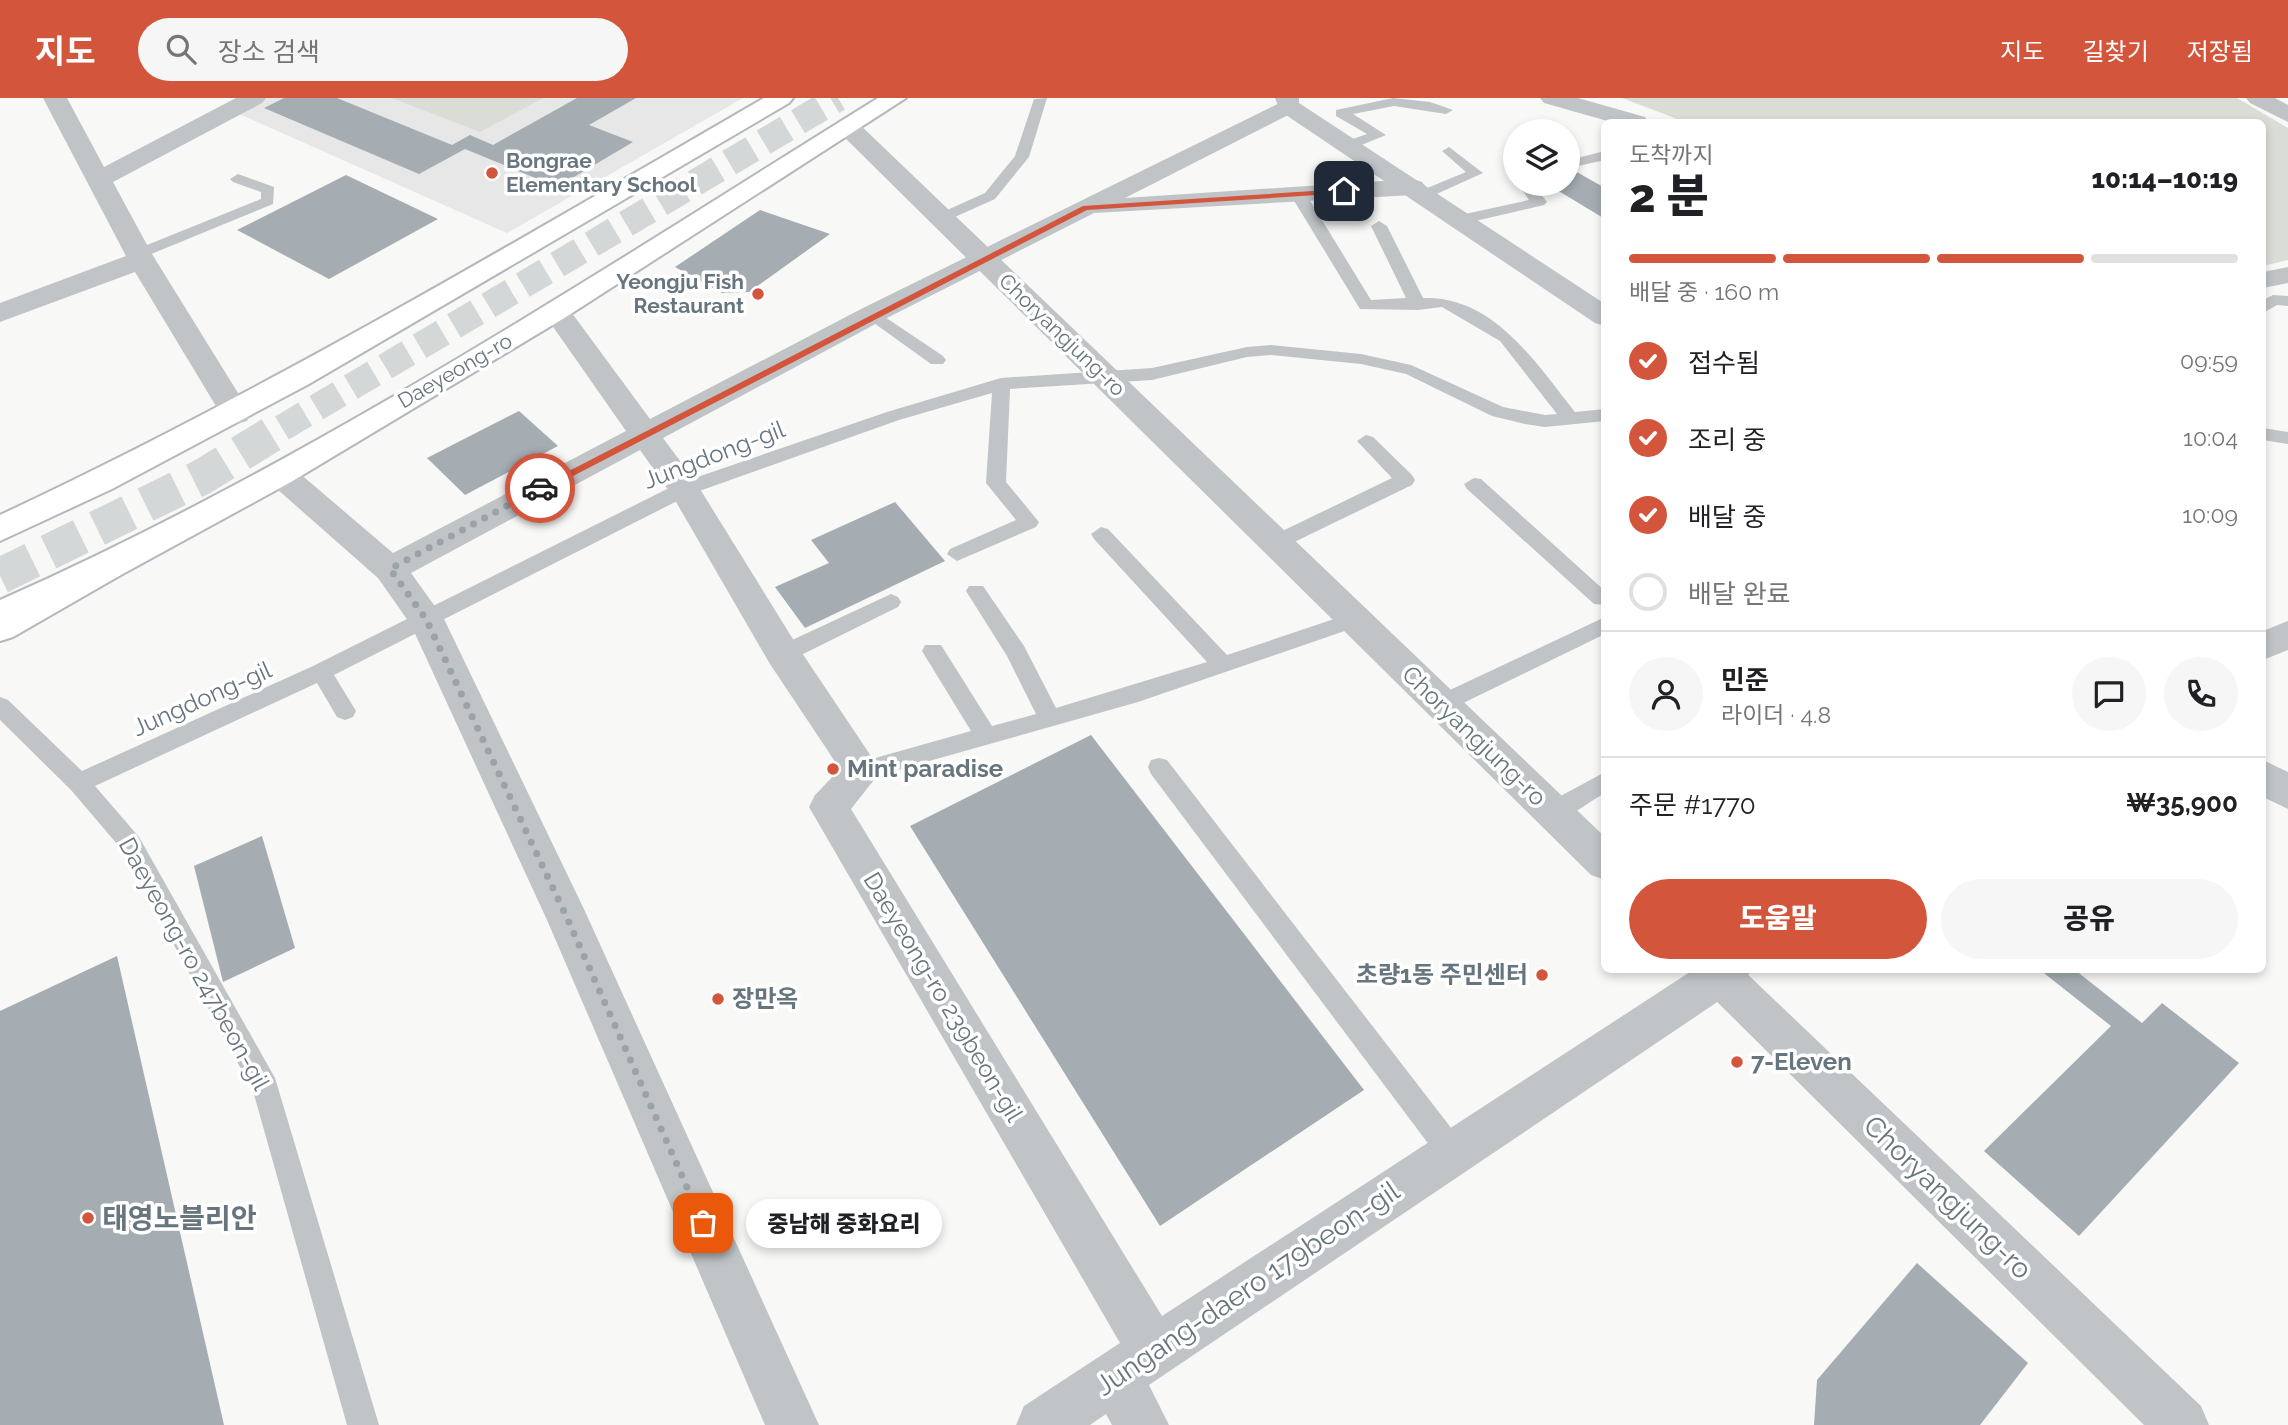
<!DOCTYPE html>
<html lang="ko">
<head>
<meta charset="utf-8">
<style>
	body { margin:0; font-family:Raleway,"Noto Sans KR",sans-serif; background:#f6f6f6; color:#202124; height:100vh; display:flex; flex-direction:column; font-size:26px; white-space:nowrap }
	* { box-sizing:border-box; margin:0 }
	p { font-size:23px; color:#757577 }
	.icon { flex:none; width:38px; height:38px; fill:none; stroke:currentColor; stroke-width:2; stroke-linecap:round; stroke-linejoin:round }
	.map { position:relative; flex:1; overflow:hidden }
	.panel { position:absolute; left:1601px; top:21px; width:665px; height:854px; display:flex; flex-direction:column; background:#fff; border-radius:10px; box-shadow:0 4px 10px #0003 }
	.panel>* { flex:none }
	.buttons { position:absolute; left:1503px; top:21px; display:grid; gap:14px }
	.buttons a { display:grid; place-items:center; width:77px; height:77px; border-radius:50%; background:#fff; box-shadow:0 4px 10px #0003; font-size:35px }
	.pin { position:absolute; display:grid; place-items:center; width:60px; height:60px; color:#fff; margin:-30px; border-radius:14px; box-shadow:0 4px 10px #0006 }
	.courier { position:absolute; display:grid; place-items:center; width:70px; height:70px; margin:-35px; border:5px solid #d2553c; border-radius:50%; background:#fff; color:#222; box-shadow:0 2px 9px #0007 }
	.bubble { position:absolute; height:49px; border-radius:24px; background:#fff; box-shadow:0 4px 10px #0003; font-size:23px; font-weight:800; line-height:49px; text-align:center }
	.head em { font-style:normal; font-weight:800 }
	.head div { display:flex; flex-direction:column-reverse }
	.head { display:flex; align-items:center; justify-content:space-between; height:119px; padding:0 28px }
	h1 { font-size:46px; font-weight:800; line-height:52px }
	.bar { display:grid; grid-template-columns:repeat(4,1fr); gap:10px 7px; align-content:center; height:84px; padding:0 28px }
	.bar i { height:9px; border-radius:5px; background:#e0e0e0 }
	.bar .on { background:#d2553c }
	.bar p { grid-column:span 4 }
	.line { display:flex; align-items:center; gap:18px; padding:0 28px; border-top:2px solid #e0e0e0 }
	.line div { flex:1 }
	.round { display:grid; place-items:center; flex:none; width:74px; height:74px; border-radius:37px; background:#f6f6f6 }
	ol { padding:0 28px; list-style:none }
	li { display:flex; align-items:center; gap:21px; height:77px }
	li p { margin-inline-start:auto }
	li .icon { padding:7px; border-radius:50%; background:#d2553c; color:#fff; stroke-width:4 }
	li:last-child { color:#757577 }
	li i { width:38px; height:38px; border:4px solid #e0e0e0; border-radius:50% }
	.button { display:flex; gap:14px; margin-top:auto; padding:14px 28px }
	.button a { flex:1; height:80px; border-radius:42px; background:#d2553c; color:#fff; font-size:28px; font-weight:800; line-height:80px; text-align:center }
	.button a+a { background:#f6f6f6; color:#202124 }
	header { display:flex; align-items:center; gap:42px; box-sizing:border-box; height:98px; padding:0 35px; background:#d2553c; color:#fff }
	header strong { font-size:33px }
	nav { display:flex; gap:38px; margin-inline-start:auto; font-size:24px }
	.search { width:490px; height:63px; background:#f6f6f6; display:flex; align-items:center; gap:18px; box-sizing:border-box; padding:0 24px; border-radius:38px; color:#757577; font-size:26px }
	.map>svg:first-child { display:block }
</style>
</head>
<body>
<header>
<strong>지도</strong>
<div class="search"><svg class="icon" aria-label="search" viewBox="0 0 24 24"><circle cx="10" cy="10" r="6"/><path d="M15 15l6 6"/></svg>장소 검색</div>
<nav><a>지도</a><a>길찾기</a><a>저장됨</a></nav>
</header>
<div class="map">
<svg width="2288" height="1327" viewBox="0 0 2288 1327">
	<rect width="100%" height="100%" fill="#f8f8f6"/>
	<polygon fill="#e6e7e6" points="264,0 743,0 507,135 237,15"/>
	<g fill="#d9ddd6">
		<polygon points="392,0 543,0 480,34"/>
		<polygon points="1622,0 2237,0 2288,30 2288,162 2263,168 2263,24 1685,24"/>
	</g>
	<g fill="#a5adb2">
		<polygon points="284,0 337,0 452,47 470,37 493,47 577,0 636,0 589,27 633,44 557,89 465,51 419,76 264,10"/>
		<polygon points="1575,73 1605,90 1605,121 1547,86 1568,86 1568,76"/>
		<polygon points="346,77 438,121 329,181 237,132"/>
		<polygon points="760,112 830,136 749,194 722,195 675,169"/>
		<polygon points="519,313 558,348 465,397 427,360"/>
		<polygon points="895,404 945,463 805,530 775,489 829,465 811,442"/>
		<polygon points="1091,637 1364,992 1160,1128 910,728"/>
		<polygon points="262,738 295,850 223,884 194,768"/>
		<polygon points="117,858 224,1327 0,1327 0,913"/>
		<polygon points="2040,872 2075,872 2142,925 2162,905 2239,965 2079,1138 1984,1053 2111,928"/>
		<polygon points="1917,1165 2028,1265 1980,1327 1814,1327 1817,1282"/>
	</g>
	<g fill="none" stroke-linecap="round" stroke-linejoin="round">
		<polyline stroke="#d4d7d8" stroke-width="27" stroke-dasharray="27 13" stroke-linecap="butt" points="282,330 838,0"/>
		<polyline stroke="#d4d7d8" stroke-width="36" stroke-dasharray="36 18" stroke-linecap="butt" points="0,478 202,379 285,328"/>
		<g stroke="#b2b8bc" stroke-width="4">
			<g id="secondary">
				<path d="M764,0H793L789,5L309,286L112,391L0,443V417C263,294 512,146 764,0Z"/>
				<path d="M878,0H906L566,219L291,384L119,478L0,530V502C308,366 592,178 878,0Z"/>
			</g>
		</g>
		<g stroke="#b4b8bb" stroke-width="4">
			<polygon id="primary" points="107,457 119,460 124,469 119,478 13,539 0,543 0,514 95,460"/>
		</g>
		<g fill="#c0c4c7" fill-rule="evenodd">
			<polygon points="1047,0 1029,59 995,101 946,123 936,123 936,117 985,95 1015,58 1034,1"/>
			<polygon points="1393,0 1430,4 1453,12 1446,16 1394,8 1353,16 1386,37 1354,50 1344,50 1344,44 1367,36 1336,18 1336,12"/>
			<polygon points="1449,49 1483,75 1430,99 1420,99 1420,93 1466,74 1442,53"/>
			<polygon points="1605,53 1605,62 1574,69 1568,67 1569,62"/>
			<polygon points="238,76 274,89 273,106 144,159 132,159 132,153 261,101 261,94 233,84 230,81"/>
			<polygon points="1518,86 1533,86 1547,104 1544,107 1462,126 1454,121 1456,118 1529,102"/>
			<path d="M1298,91L1306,96L1371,202L1406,200L1371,128L1379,123L1387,128L1423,200C1493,197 1536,265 1575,314L1605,311V323L1545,329L1525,326L1492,318L1406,276L1361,266L1271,257L1247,259L1152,282L1010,291L1006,384L1039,424L1036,429L957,463L947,456L950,451L1016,422L986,385L992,295L899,322L691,396L334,577L356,613L353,619L345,622L337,619L317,585L95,688L139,739L275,980L379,1327H347L253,993L123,753L71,692L0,622V599L8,602L82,673L313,568L677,386L887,314L1001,280L1152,270L1247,249L1271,247L1361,256L1411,267L1503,309L1545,317L1557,316L1500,243L1442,209L1418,212L1360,211L1290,96Z"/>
			<polygon points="2273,197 2288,198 2288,208 2277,207 2263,215 2263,202"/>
			<polygon points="873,211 943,258 946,262 943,266 931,266 867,220 865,216"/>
			<polygon points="2263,330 2288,334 2288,346 2263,342"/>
			<polygon points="1366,337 1373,339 1412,377 1415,382 1412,387 1282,450 1268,450 1265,445 1268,440 1392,380 1357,343"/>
			<polygon points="1474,380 1481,381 1605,493 1605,507 1594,506 1467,391 1464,386"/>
			<polygon points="1101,429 1108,431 1227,557 1355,514 1362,517 1365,522 1362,527 1138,604 862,682 854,680 851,673 854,666 971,633 922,553 925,547 941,547 992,628 1036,616 1007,558 966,493 969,488 983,488 1024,548 1056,610 1207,564 1094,441 1091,436"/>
			<polygon points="891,496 898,499 901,504 898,509 791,562 775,562 772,556 775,550"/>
			<polygon points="1605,519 1605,536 1449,612 1441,615 1433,612 1430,606 1433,600"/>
			<polygon points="1159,660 1167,662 1462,1044 1466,1054 1462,1064 1452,1068 1442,1064 1151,676 1148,669 1151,662"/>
			<path d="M1605,674V695C1588,704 1563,727 1544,721L1540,714L1544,707Z"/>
		</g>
		<g fill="#c0c4c7" fill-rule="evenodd">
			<polygon points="43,0 67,0 104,69 236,0 266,0 262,5 113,84 152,156 251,316 247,323 236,326 225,323 135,174 0,224 0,205 126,158"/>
			<polygon points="1540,0 1578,0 1645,19 1648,24 1611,24 1544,5"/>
			<polygon points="2246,0 2275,0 2288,7 2288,24 2250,5"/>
			<polygon points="1288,1 1296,3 1300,8 1296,13 1125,100 1413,81 1422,84 1426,89 1422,94 1413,97 1094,115 883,222 663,340 695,383 796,546 881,673 851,711 1162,1218 1693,872 1751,872 1744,886 1149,1287 1169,1327 1112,1327 1106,1316 1090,1327 1016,1327 1024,1308 1120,1245 809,709 815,697 840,671 770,566 672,397 640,352 411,475 444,521 583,809 819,1327 765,1327 547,822 411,527 378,480 269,384 264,376 269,368 280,365 291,368 393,455 626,333 542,213 546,207 556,204 566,207 650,321 863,210"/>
			<polygon points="2288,169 2288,185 2263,190 2263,174"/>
			<polygon points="2288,523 2288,552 2263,562 2263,533"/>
		</g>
		<g fill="#c0c4c7" fill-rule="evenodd">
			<polygon points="1275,0 1299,0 1299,5 1605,206 1605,228 1595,225 1280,13"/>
			<polygon points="848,22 857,24 1605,739 1605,782 1591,777 839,34 836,29 839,24"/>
			<polygon points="2263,662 2288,674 2288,711 2263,699"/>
			<polygon points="1692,872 1743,872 2201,1308 2209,1327 2144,1327 1699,886"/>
		</g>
		<use href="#secondary" fill="#fff" fill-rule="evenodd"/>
		<use href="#primary" fill="#fff" fill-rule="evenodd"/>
	</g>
	<polygon fill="#d2553c" points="1344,91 1347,95 1087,112 544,393 536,390 1083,108"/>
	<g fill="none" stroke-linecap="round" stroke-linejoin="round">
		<polyline stroke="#99a3a8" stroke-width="7" stroke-dasharray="0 12.6" points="540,390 390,471 426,521 568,822 703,1125"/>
	</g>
	<g fill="#d2553c" stroke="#fff" stroke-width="2.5">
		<circle cx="492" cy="75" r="7"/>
		<circle cx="758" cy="196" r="7"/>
		<circle cx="833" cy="671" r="7"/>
		<circle cx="1542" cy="877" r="7"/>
		<circle cx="718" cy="901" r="7"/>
		<circle cx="1737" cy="964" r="7"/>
		<circle cx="88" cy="1120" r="7"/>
	</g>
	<g text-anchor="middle" stroke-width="7" stroke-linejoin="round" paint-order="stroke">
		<g font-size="21" font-weight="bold" fill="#66757e" stroke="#fff" text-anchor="start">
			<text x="506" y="70">Bongrae<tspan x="506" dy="24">Elementary School</tspan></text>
			<text x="744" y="191" text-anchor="end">Yeongju Fish<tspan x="744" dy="24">Restaurant</tspan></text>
		</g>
		<g font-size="21" fill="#66757e" stroke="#fff">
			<text transform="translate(1062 237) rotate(44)" y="7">Choryangjung-ro</text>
			<text transform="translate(455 273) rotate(-30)" y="7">Daeyeong-ro</text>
		</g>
		<g font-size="24" fill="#66757e" stroke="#fff">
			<text transform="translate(714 357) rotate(-21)" y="8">Jungdong-gil</text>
			<text transform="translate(202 601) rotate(-24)" y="8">Jungdong-gil</text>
			<text transform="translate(1474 638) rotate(44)" y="8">Choryangjung-ro</text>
			<text transform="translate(194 866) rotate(61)" y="8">Daeyeong-ro 247beon-gil</text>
			<text transform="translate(943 899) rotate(59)" y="8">Daeyeong-ro 239beon-gil</text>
		</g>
		<g font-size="24" font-weight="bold" fill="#66757e" stroke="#fff" text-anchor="start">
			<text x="847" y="679">Mint paradise</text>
			<text x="1528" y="885" text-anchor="end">초량1동 주민센터</text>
			<text x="732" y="909">장만옥</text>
			<text x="1751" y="972">7-Eleven</text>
		</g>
		<g font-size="28" fill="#66757e" stroke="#fff">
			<text transform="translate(1948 1099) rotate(44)" y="10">Choryangjung-ro</text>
			<text transform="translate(1247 1190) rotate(-34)" y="10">Jungang-daero 179beon-gil</text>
		</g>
		<g font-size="28" font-weight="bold" fill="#66757e" stroke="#fff" text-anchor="start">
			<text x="102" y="1130">태영노블리안</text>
		</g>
	</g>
</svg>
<div class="buttons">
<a><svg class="icon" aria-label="layers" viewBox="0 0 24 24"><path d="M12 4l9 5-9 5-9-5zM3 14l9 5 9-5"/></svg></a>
</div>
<div class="pin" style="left:703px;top:1125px;background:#ea580c"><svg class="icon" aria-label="bag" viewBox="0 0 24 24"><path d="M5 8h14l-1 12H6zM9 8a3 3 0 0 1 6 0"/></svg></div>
<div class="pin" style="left:1344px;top:93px;background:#1f2937"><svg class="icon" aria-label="home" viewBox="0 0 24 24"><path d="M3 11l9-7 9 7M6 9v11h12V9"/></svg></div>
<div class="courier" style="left:540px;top:390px"><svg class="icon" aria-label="car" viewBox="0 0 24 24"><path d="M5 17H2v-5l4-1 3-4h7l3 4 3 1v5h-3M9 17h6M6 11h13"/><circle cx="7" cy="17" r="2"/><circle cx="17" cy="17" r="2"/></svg></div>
<div class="bubble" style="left:746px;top:1101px;width:196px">중남해 중화요리</div>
<section class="panel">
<div class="head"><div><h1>2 분</h1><p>도착까지</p></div><em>10:14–10:19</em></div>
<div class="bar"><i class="on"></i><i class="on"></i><i class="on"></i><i></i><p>배달 중 · 160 m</p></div>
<ol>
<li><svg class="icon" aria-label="check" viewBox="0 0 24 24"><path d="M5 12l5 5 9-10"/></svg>접수됨<p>09:59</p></li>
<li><svg class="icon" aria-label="check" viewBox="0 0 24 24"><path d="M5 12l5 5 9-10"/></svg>조리 중<p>10:04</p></li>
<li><svg class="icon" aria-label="check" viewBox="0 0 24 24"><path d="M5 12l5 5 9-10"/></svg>배달 중<p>10:09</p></li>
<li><i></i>배달 완료</li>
</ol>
<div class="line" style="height:126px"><a class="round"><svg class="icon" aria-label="person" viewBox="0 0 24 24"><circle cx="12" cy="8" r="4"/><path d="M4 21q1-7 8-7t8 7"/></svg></a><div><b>민준</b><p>라이더 · 4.8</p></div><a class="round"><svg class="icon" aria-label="chat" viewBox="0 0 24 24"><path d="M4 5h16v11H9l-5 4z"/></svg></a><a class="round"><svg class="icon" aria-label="phone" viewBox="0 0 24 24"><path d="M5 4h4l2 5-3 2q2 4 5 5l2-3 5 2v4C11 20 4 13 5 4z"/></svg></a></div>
<div class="line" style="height:91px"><div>주문 #1770</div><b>₩35,900</b></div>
<div class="button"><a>도움말</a><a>공유</a></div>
</section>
</div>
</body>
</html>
